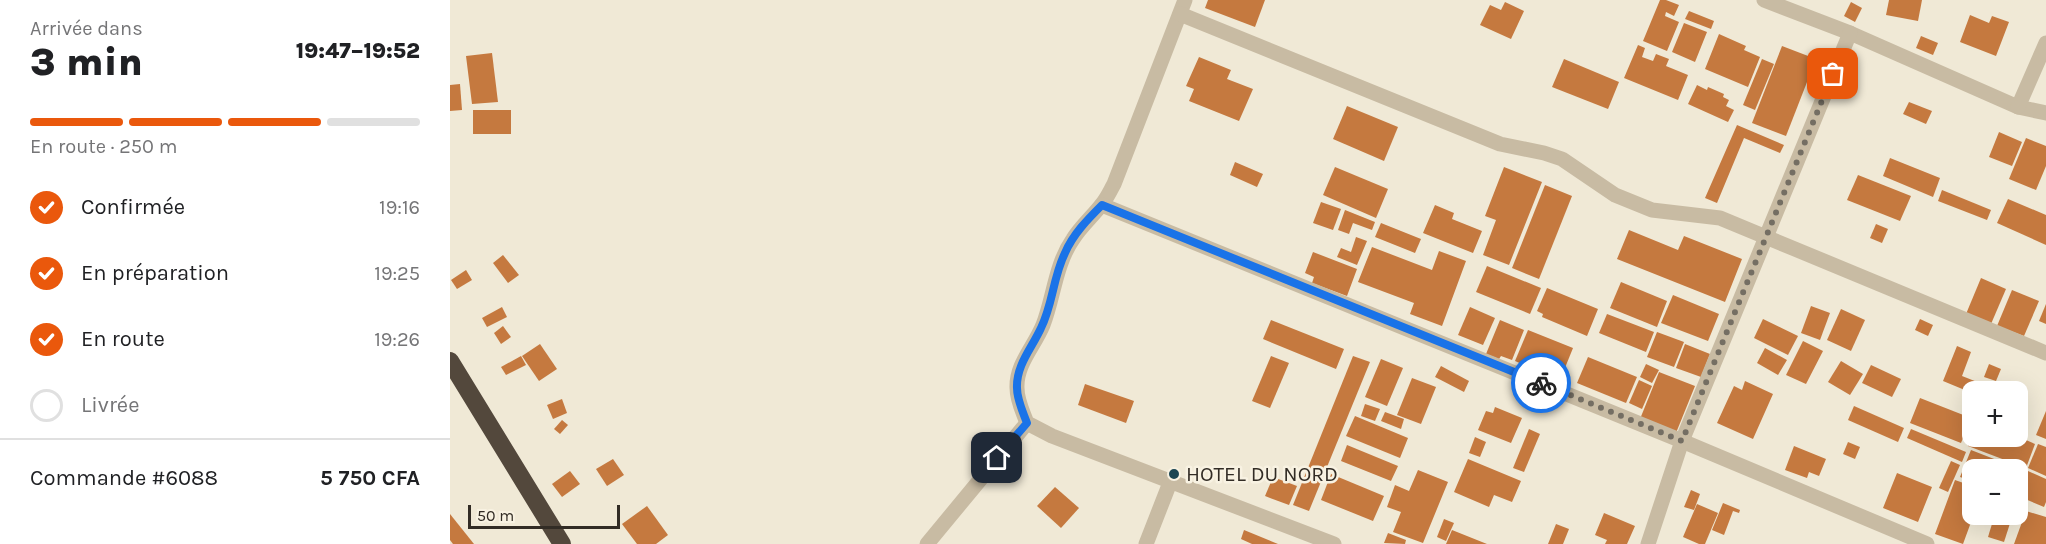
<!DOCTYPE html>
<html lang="fr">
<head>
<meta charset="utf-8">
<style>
	body { margin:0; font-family:Karla,sans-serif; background:#f6f6f6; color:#202124; height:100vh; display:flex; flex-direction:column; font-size:22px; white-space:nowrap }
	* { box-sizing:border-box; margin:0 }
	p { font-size:20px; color:#757577 }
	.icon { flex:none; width:33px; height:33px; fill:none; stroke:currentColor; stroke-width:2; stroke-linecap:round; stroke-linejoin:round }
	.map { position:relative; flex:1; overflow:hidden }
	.sheet { display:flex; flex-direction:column; background:#fff; width:450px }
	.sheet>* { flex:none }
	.tools { position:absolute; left:1512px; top:381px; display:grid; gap:12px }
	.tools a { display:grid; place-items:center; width:66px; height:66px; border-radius:12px; background:#fff; box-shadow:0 6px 24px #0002; font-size:30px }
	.scale { position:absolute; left:18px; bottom:15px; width:152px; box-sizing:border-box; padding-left:6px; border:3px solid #322c25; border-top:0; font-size:16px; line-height:21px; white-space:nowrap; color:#322c25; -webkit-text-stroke:4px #f8f2e2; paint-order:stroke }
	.pin { position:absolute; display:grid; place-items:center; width:51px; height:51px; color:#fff; margin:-26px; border-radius:12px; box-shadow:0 3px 9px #0006 }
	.courier { position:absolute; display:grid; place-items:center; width:60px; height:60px; margin:-30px; border:4px solid #1a73e8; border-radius:50%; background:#fff; color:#222; box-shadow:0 2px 8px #0007 }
	.summary em { font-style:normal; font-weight:800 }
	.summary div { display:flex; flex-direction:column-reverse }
	.summary { display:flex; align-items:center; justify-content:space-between; height:102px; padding:0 30px }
	h1 { font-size:39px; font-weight:800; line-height:45px }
	.bar { display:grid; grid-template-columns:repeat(4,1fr); gap:9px 6px; align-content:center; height:72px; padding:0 30px }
	.bar i { height:8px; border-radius:4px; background:#e0e0e0 }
	.bar .selected { background:#ea580c }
	.bar p { grid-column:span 4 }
	.line { display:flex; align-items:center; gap:15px; padding:0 30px; border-top:2px solid #e0e0e0 }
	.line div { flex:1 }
	ol { padding:0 30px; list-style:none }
	li { display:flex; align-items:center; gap:18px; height:66px }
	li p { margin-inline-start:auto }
	li .icon { padding:6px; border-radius:50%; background:#ea580c; color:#fff; stroke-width:4 }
	li:last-child { color:#757577 }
	li i { width:33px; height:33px; border:3px solid #e0e0e0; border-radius:50% }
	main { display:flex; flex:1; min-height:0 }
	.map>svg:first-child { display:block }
</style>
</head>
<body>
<main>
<section class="sheet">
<div class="summary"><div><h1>3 min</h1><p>Arrivée dans</p></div><em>19:47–19:52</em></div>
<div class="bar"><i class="selected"></i><i class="selected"></i><i class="selected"></i><i></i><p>En route · 250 m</p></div>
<ol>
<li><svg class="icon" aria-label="check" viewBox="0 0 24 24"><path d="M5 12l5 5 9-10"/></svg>Confirmée<p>19:16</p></li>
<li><svg class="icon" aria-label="check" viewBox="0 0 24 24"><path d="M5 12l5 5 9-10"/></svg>En préparation<p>19:25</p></li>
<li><svg class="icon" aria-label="check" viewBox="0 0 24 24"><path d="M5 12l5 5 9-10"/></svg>En route<p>19:26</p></li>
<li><i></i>Livrée</li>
</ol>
<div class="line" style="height:78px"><div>Commande #6088</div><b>5 750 CFA</b></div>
</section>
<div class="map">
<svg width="1596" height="544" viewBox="0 0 1596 544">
	<rect width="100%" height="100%" fill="#f0e9d6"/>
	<g fill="#c5793f">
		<polygon points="758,0 815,0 805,27 755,8"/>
		<polygon points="1210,0 1216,0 1229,5 1224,16 1216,12 1215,16 1229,22 1217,51 1193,41"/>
		<polygon points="1439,0 1472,0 1468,21 1436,15"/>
		<polygon points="1055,2 1074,11 1061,39 1030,25 1040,5 1051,10"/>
		<polygon points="1401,2 1412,8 1405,22 1394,16"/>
		<polygon points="1239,11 1264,21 1261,29 1235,19"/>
		<polygon points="1520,15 1539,23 1542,16 1559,22 1546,56 1510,42"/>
		<polygon points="1234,23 1257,32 1245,62 1222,52"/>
		<polygon points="1269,34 1296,46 1294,50 1310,57 1298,87 1255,69"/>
		<polygon points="1471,36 1488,43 1483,55 1466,48"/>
		<polygon points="1188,45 1195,48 1192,57 1203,61 1206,54 1219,59 1216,66 1238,75 1228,100 1174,78"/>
		<polygon points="1332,46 1366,59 1336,136 1302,123"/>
		<polygon points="42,53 48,102 22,104 16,56"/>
		<polygon points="749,57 781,70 777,79 803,89 789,121 739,101 744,89 736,86"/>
		<polygon points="1114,59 1169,82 1158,109 1102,87"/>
		<polygon points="1312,59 1324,64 1305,110 1293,105"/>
		<polygon points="10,84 12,110 0,111 0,85"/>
		<polygon points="1247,85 1257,90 1258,87 1274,94 1273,97 1279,100 1276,106 1284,110 1278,122 1238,104"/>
		<polygon points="1459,102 1482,111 1476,124 1453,114"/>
		<polygon points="897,106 948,127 934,161 883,139"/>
		<rect x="23" y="110" width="38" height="24"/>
		<polygon points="1287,125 1334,145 1330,153 1294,138 1267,203 1255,198"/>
		<polygon points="1549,132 1572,142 1562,166 1539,157"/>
		<polygon points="1576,138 1596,146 1596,166 1586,190 1559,179"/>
		<polygon points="1440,158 1490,178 1483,197 1433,176"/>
		<polygon points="785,162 813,174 807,187 780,175"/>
		<polygon points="885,167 938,189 926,218 873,195"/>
		<polygon points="1054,167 1092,182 1059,265 1033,255 1046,220 1035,216"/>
		<polygon points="1408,175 1461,196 1450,221 1397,200"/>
		<polygon points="1095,185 1122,196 1089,279 1062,268"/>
		<polygon points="1492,190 1541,210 1537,220 1488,201"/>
		<polygon points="1558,199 1596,215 1596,245 1547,223"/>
		<polygon points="871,202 891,209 883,230 863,223"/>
		<polygon points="985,205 1004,213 1002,219 1032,231 1023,253 973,233"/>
		<polygon points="895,210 925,222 922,230 903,223 899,234 888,230"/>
		<polygon points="931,223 971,239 965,253 925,237"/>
		<polygon points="1426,224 1438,229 1432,243 1420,238"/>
		<polygon points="1179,230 1228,250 1234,236 1292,259 1275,302 1167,259"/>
		<polygon points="906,237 917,241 907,265 887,257 891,248 901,252"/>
		<polygon points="922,247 982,270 989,251 1016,261 992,326 960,314 964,303 908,282"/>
		<polygon points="863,252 907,269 897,296 862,283 864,277 855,273"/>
		<polygon points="53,255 69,275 58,283 43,263"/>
		<polygon points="1037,266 1091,288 1080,314 1026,292"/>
		<polygon points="16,270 22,280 7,289 1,280"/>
		<polygon points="1531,278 1556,289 1541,324 1516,314"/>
		<polygon points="1171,282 1217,301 1207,327 1160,308"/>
		<polygon points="1097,288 1148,309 1137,336 1092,317 1093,314 1087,311"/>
		<polygon points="1562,290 1589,301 1574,336 1547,326"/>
		<polygon points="1223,295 1269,314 1258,341 1211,323"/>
		<polygon points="1596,304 1596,324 1589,321"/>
		<polygon points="1361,306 1380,313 1370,340 1351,333"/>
		<polygon points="52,307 57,317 37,327 32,318"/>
		<polygon points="1020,307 1045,318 1033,345 1008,335"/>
		<polygon points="1391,309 1415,320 1401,351 1377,340"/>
		<polygon points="1157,314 1204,332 1196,352 1149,333"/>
		<polygon points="1313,319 1348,336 1338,355 1304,338"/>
		<polygon points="1470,319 1483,325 1478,336 1465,330"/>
		<polygon points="821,320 894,349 886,369 813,339"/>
		<polygon points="1050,320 1074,330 1062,360 1051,356 1049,359 1036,354"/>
		<polygon points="53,326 61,337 51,344 44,333"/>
		<polygon points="1078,330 1123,348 1110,380 1065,361"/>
		<polygon points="1207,332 1234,342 1224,367 1197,357"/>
		<polygon points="1353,341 1373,351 1356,384 1336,375"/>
		<polygon points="90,344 107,369 89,381 72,356"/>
		<polygon points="1235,344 1260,354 1251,377 1226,368"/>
		<polygon points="1507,346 1521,352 1512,376 1540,387 1538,392 1522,392 1522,393 1493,381"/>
		<polygon points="1315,348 1337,360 1328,375 1307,363"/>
		<polygon points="71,356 76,365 56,375 51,367"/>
		<polygon points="821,356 839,363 820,408 802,401"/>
		<polygon points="903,356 920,362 859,511 843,505"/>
		<polygon points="1138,357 1187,377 1176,403 1127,383"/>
		<polygon points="931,359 953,368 937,406 915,397"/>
		<polygon points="1391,361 1413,374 1400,395 1378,382"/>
		<polygon points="1196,364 1209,370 1202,383 1190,377"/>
		<polygon points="1539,364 1551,369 1546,381 1534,377"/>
		<polygon points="1421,365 1451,379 1442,397 1412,383"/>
		<polygon points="991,366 1019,381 1014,392 985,377"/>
		<polygon points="1209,372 1245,386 1226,433 1190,419"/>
		<polygon points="962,378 986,387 971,424 947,415"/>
		<polygon points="1189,380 1202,386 1192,409 1179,403"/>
		<polygon points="1295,381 1323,394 1303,439 1267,423 1284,386 1292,390"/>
		<polygon points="635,384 684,401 676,423 628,405"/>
		<polygon points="1470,398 1521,418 1511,443 1460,423"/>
		<polygon points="112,399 117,413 103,419 97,405"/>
		<polygon points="915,404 930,409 925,421 911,416"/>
		<polygon points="1404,406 1454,428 1448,442 1398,420"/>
		<polygon points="1045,407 1072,418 1061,443 1028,430 1036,411 1043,413"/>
		<polygon points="1596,411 1596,439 1586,435"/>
		<polygon points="935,412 954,419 951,429 931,421"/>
		<polygon points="905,416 958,438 950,458 896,436"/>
		<polygon points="112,420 118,425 110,434 104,429"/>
		<polygon points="1079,429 1090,434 1074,472 1063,468"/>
		<polygon points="1461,429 1516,452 1512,462 1457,438"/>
		<polygon points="1521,436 1567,436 1585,444 1576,468 1518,446"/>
		<polygon points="1025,437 1036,442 1030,457 1019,453"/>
		<polygon points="1398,442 1410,447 1405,459 1393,454"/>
		<polygon points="1588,444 1596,447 1596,476 1578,468"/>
		<polygon points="897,445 948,466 941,481 891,461"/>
		<polygon points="1344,446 1376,459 1369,476 1359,472 1357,478 1335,470"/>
		<polygon points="1521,450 1575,471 1568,490 1568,470 1522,470 1522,481 1510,477"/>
		<polygon points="163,459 174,475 157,486 146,469"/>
		<polygon points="1018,459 1071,481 1062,502 1044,495 1039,507 1004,492"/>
		<polygon points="1501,461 1510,465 1498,492 1489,488"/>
		<polygon points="968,470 998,482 973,543 943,532 951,512 937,507 945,485 959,491"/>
		<polygon points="120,471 130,484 112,497 102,484"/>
		<polygon points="1578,471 1596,479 1596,502 1594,507 1568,496"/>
		<polygon points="1447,473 1482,487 1468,522 1433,508"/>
		<polygon points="881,474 934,496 923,521 871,500"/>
		<polygon points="823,477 847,486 839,505 815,496"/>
		<polygon points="1505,480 1522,486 1522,514 1524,514 1513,544 1485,534"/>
		<polygon points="605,487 629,508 611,528 587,506"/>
		<polygon points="1241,490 1250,494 1244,510 1234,507"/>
		<polygon points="1273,503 1290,510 1289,513 1283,511 1274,535 1262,530"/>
		<polygon points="1247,504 1268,513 1255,544 1249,544 1233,537"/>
		<polygon points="197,506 218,535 206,544 187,544 172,524"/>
		<polygon points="1576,511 1596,517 1596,544 1564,544"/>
		<polygon points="1154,513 1185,526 1177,544 1155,544 1157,540 1145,535"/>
		<polygon points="0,514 24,544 3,544 0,540"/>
		<polygon points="1545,514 1563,514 1554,542 1538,537"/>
		<polygon points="994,519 1004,523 996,541 987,537"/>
		<polygon points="1106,524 1119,529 1113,544 1098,544"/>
		<polygon points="794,530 828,544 802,544 791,539"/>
		<polygon points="1002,530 1037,544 996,544"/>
		<polygon points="938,533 956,540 955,544 934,543"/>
	</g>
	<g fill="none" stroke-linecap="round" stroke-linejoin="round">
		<g stroke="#c8bba3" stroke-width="15">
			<path d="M735,0L664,184C660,191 657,198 652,204C643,216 631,226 623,239C605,265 604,297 593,325C584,347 566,364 567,388C567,401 573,412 577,423L602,436L884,544"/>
			<polyline points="1314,0 1400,33 1568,107 1596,113"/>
			<polyline points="730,14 1050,144 1094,153 1112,159 1165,195 1202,210 1270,218 1596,353"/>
			<polyline points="1568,107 1596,43"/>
			<polyline points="652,205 1232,441 1477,544"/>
			<polyline points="477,544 577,423"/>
			<polyline points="696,544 721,480"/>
			<polyline points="1198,544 1232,441 1400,33"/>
		</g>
		<polyline stroke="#53483c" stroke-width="18" points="0,361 112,544"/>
	</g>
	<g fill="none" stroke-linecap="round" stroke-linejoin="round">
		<polyline stroke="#746e63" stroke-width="6" stroke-dasharray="0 10.8" points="1091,383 1232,441 1383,74"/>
		<path stroke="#1a73e8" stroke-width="8" d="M547,458L577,423C573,412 567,400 567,388C566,365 582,348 591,328C603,304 603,277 615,253C623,234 638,219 652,205L1091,383"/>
	</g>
	<circle fill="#1b4553" stroke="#f8f2e2" stroke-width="2" cx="724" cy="474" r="6"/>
	<g text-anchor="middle" stroke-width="5" stroke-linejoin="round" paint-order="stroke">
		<g font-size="21" fill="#322c25" stroke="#f8f2e2" text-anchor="start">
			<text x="736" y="481">HOTEL DU NORD</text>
		</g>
	</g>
</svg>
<div class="tools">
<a>+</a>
<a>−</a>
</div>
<div class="scale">50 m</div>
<div class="pin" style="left:1383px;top:74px;background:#ea580c"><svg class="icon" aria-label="bag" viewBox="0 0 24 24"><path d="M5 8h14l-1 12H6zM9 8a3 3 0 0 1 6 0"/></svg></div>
<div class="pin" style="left:547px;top:458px;background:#1f2937"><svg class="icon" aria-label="home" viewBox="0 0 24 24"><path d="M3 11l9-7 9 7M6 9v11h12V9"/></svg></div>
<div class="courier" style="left:1091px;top:383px"><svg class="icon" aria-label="bike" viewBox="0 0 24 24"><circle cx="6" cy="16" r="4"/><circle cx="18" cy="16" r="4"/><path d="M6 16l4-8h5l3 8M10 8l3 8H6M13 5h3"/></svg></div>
</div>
</main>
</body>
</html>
